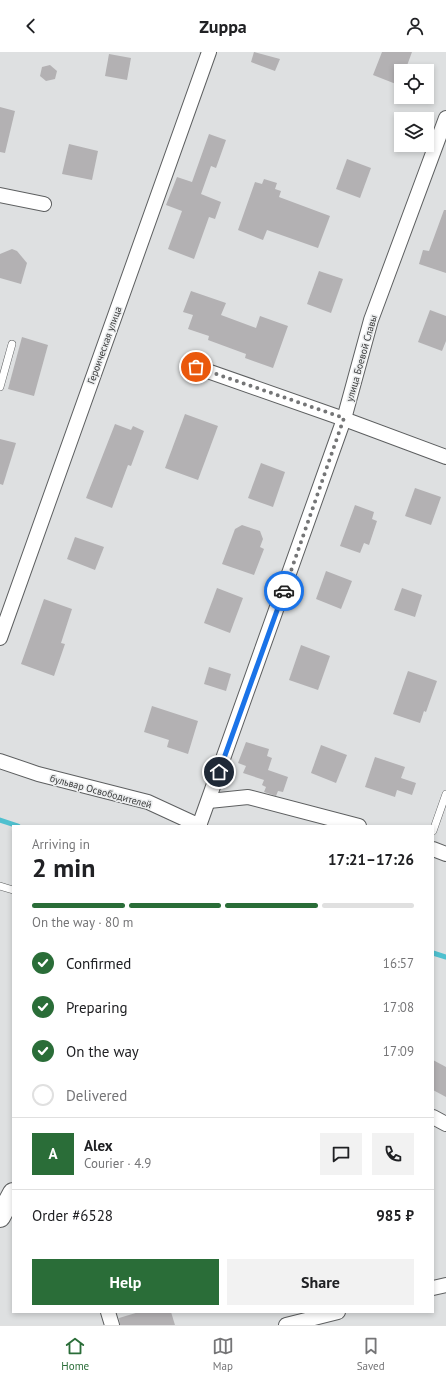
<!DOCTYPE html>
<html lang="en">
<head>
<meta charset="utf-8">
<style>
	body { margin:0; font-family:"PT Sans",sans-serif; background:#f2f2f2; color:#202124; height:100vh; display:flex; flex-direction:column; font-size:15px; white-space:nowrap }
	* { box-sizing:border-box; margin:0 }
	p { font-size:13px; color:#757577 }
	.icon { flex:none; width:22px; height:22px; fill:none; stroke:currentColor; stroke-width:2; stroke-linecap:round; stroke-linejoin:round }
	.map { position:relative; flex:1; overflow:hidden }
	.panel { position:absolute; left:12px; top:773px; width:422px; height:488px; display:flex; flex-direction:column; background:#fff; border-radius:0px; box-shadow:0 2px 6px #0003 }
	.panel>* { flex:none }
	.buttons { position:absolute; left:394px; top:12px; display:grid; gap:8px }
	.buttons a { display:grid; place-items:center; width:40px; height:40px; border-radius:0px; background:#fff; box-shadow:0 2px 6px #0003; font-size:20px }
	.pin { position:absolute; display:grid; place-items:center; width:34px; height:34px; color:#fff; margin:-17px; border:2px solid #fff; border-radius:50%; box-shadow:0 1px 4px #0007 }
	.courier { position:absolute; display:grid; place-items:center; width:40px; height:40px; margin:-20px; border:3px solid #1a73e8; border-radius:50%; background:#fff; color:#222; box-shadow:0 1px 5px #0007 }
	.overview em { font-style:normal; font-weight:700 }
	.overview div { display:flex; flex-direction:column-reverse }
	.overview { display:flex; align-items:center; justify-content:space-between; height:68px; padding:0 20px }
	h1 { font-size:26px; font-weight:700; line-height:30px }
	.bar { display:grid; grid-template-columns:repeat(4,1fr); gap:6px 4px; align-content:center; height:48px; padding:0 20px }
	.bar i { height:5px; border-radius:3px; background:#e0e0e0 }
	.bar .active { background:#2a6d38 }
	.bar p { grid-column:span 4 }
	.line { display:flex; align-items:center; gap:10px; padding:0 20px; border-top:1px solid #e0e0e0 }
	.line div { flex:1 }
	.round { display:grid; place-items:center; flex:none; width:42px; height:42px; border-radius:0px; background:#f2f2f2 }
	ol { padding:0 20px; list-style:none }
	li { display:flex; align-items:center; gap:12px; height:44px }
	li p { margin-inline-start:auto }
	li .icon { padding:4px; border-radius:50%; background:#2a6d38; color:#fff; stroke-width:4 }
	li:last-child { color:#757577 }
	li i { width:22px; height:22px; border:2px solid #e0e0e0; border-radius:50% }
	.action { display:flex; gap:8px; margin-top:auto; padding:8px 20px }
	.action a { flex:1; height:46px; border-radius:0px; background:#2a6d38; color:#fff; font-size:16px; font-weight:700; line-height:46px; text-align:center }
	.action a+a { background:#f2f2f2; color:#202124 }
	header { display:flex; justify-content:space-between; align-items:center; height:52px; padding:0 20px; background:#fff; font-size:18px; font-weight:700 }
	.tabs { display:flex; justify-content:space-around; align-items:center; height:56px; border-top:1px solid #e0e0e0; background:#fff; font-size:11px; color:#757577 }
	.tabs a { display:grid; justify-items:center; gap:2px }
	.tabs .active { color:#2a6d38 }
	.map>svg:first-child { display:block }
</style>
</head>
<body>
<header><svg class="icon" aria-label="back" viewBox="0 0 24 24"><path d="M15 5l-7 7 7 7"/></svg>Zuppa<svg class="icon" aria-label="person" viewBox="0 0 24 24"><circle cx="12" cy="8" r="4"/><path d="M4 21q1-7 8-7t8 7"/></svg></header>
<div class="map">
<svg width="446" height="1273" viewBox="0 0 446 1273">
	<rect width="100%" height="100%" fill="#dee0e1"/>
	<g fill="none" stroke-linecap="round" stroke-linejoin="round">
		<g stroke="#4fc0cf" stroke-width="5">
			<polyline points="0,768 18,774"/>
			<polyline points="433,901 446,905"/>
		</g>
	</g>
	<g fill="#b3b1b3">
		<polygon points="254,0 280,7 275,19 251,10"/>
		<polygon points="382,0 412,0 405,19 401,19 401,34 373,23"/>
		<polygon points="109,2 131,6 127,28 105,24"/>
		<polygon points="50,13 57,19 55,27 46,29 40,24 42,15"/>
		<polygon points="0,55 15,59 5,101 0,100"/>
		<polygon points="209,82 226,88 216,116 211,114 201,142 221,150 215,167 209,165 194,207 168,197 182,159 166,153 177,125 192,130"/>
		<polygon points="69,92 98,99 92,128 62,122"/>
		<polygon points="347,107 371,116 360,146 336,137"/>
		<polygon points="264,127 277,131 275,137 281,139 279,145 330,164 318,196 267,178 263,188 238,178 255,130 262,132"/>
		<polygon points="444,158 446,158 446,221 419,212 423,198 429,199"/>
		<polygon points="12,197 17,199 27,211 21,232 0,226 0,202"/>
		<polygon points="319,219 343,227 331,261 307,252"/>
		<polygon points="191,239 226,251 221,263 256,276 260,264 288,274 273,316 245,306 246,302 208,288 209,284 188,277 193,263 183,260"/>
		<polygon points="430,258 446,264 446,289 442,299 418,290"/>
		<polygon points="22,285 48,293 34,344 8,337"/>
		<polygon points="185,362 218,374 198,428 165,416"/>
		<polygon points="115,372 131,378 133,374 144,379 131,414 128,413 112,456 86,446"/>
		<polygon points="0,387 16,391 3,433 0,432"/>
		<polygon points="261,411 285,420 273,455 248,446"/>
		<polygon points="415,436 441,445 431,473 405,464"/>
		<polygon points="355,453 374,460 372,467 377,469 369,493 364,491 360,501 340,494"/>
		<polygon points="242,473 260,479 263,487 260,495 264,497 254,523 222,512 235,477"/>
		<polygon points="75,485 104,495 95,518 67,507"/>
		<polygon points="326,519 352,529 341,557 316,547"/>
		<polygon points="217,536 243,546 230,581 204,571"/>
		<polygon points="402,536 422,543 415,565 394,558"/>
		<polygon points="44,547 72,557 61,591 65,592 54,624 21,612"/>
		<polygon points="301,593 330,604 318,638 289,628"/>
		<polygon points="209,615 231,622 226,639 204,632"/>
		<polygon points="408,619 437,629 426,660 424,659 420,671 393,662"/>
		<polygon points="152,654 198,669 188,702 167,695 169,688 144,680"/>
		<polygon points="246,690 269,697 267,704 272,706 268,718 288,725 283,740 278,739 276,744 264,740 266,735 262,733 264,728 243,721 246,714 238,711"/>
		<polygon points="321,693 347,703 336,731 311,721"/>
		<polygon points="375,705 405,715 401,726 416,731 412,743 397,738 395,745 365,735"/>
		<polygon points="433,1008 446,1015 446,1045 433,1038"/>
		<polygon points="139,1260 171,1260 175,1273 120,1273 119,1266"/>
	</g>
	<g fill="none" stroke-linecap="round" stroke-linejoin="round">
		<g stroke="#5d5f60" stroke-width="8">
			<g id="lane">
				<polyline points="0,335 12,292"/>
				<polyline points="433,779 446,742"/>
				<polyline points="0,834 13,838"/>
			</g>
		</g>
		<g stroke="#5d5f60" stroke-width="16">
			<g id="street">
				<polyline points="0,143 44,152"/>
				<polyline points="196,315 344,367 446,405"/>
				<polyline points="0,586 209,0"/>
				<polyline points="0,709 38,722 148,750 200,774"/>
				<polyline points="209,749 248,745 359,774"/>
				<polyline points="199,774 344,367 371,268 446,66"/>
				<polyline points="433,797 446,802"/>
				<polyline points="433,1065 446,1072"/>
				<polyline points="433,1236 446,1233"/>
				<polyline points="108,1260 112,1273"/>
				<polyline points="286,1273 338,1260"/>
			</g>
		</g>
		<g stroke="#5d5f60" stroke-width="22">
			<polyline id="secondary" points="0,1165 13,1141"/>
		</g>
		<use href="#lane" stroke="#fff" stroke-width="7"/>
		<use href="#street" stroke="#fff" stroke-width="14"/>
		<use href="#secondary" stroke="#fff" stroke-width="20"/>
	</g>
	<g fill="none" stroke-linecap="round" stroke-linejoin="round">
		<polyline stroke="#747576" stroke-width="4" stroke-dasharray="0 7.2" points="196,315 344,366 284,539"/>
		<polyline stroke="#1a73e8" stroke-width="5" points="219,720 284,539"/>
	</g>
	<g text-anchor="middle" stroke-width="3" stroke-linejoin="round" paint-order="stroke">
		<g font-size="10" fill="#3b3c3c" stroke="#ebedee">
			<text transform="translate(104 293) rotate(-70)" y="4">Героическая улица</text>
			<text transform="translate(361 306) rotate(-74)" y="4">улица Боевой Славы</text>
			<text transform="translate(101 739) rotate(15)" y="4">бульвар Освободителей</text>
		</g>
	</g>
</svg>
<div class="buttons">
<a><svg class="icon" aria-label="locate" viewBox="0 0 24 24"><circle cx="12" cy="12" r="6"/><path d="M12 2v4M12 18v4M2 12h4M18 12h4"/></svg></a>
<a><svg class="icon" aria-label="layers" viewBox="0 0 24 24"><path d="M12 4l9 5-9 5-9-5zM3 14l9 5 9-5"/></svg></a>
</div>
<div class="pin" style="left:196px;top:315px;background:#ea580c"><svg class="icon" aria-label="bag" viewBox="0 0 24 24"><path d="M5 8h14l-1 12H6zM9 8a3 3 0 0 1 6 0"/></svg></div>
<div class="pin" style="left:219px;top:720px;background:#1f2937"><svg class="icon" aria-label="home" viewBox="0 0 24 24"><path d="M3 11l9-7 9 7M6 9v11h12V9"/></svg></div>
<div class="courier" style="left:284px;top:539px"><svg class="icon" aria-label="car" viewBox="0 0 24 24"><path d="M5 17H2v-5l4-1 3-4h7l3 4 3 1v5h-3M9 17h6M6 11h13"/><circle cx="7" cy="17" r="2"/><circle cx="17" cy="17" r="2"/></svg></div>
<section class="panel">
<div class="overview"><div><h1>2 min</h1><p>Arriving in</p></div><em>17:21–17:26</em></div>
<div class="bar"><i class="active"></i><i class="active"></i><i class="active"></i><i></i><p>On the way · 80 m</p></div>
<ol>
<li><svg class="icon" aria-label="check" viewBox="0 0 24 24"><path d="M5 12l5 5 9-10"/></svg>Confirmed<p>16:57</p></li>
<li><svg class="icon" aria-label="check" viewBox="0 0 24 24"><path d="M5 12l5 5 9-10"/></svg>Preparing<p>17:08</p></li>
<li><svg class="icon" aria-label="check" viewBox="0 0 24 24"><path d="M5 12l5 5 9-10"/></svg>On the way<p>17:09</p></li>
<li><i></i>Delivered</li>
</ol>
<div class="line" style="height:72px"><b class="round" style="background:#2a6d38;color:#fff">A</b><div><b>Alex</b><p>Courier · 4.9</p></div><a class="round"><svg class="icon" aria-label="chat" viewBox="0 0 24 24"><path d="M4 5h16v11H9l-5 4z"/></svg></a><a class="round"><svg class="icon" aria-label="phone" viewBox="0 0 24 24"><path d="M5 4h4l2 5-3 2q2 4 5 5l2-3 5 2v4C11 20 4 13 5 4z"/></svg></a></div>
<div class="line" style="height:52px"><div>Order #6528</div><b>985 ₽</b></div>
<div class="action"><a>Help</a><a>Share</a></div>
</section>
</div>
<nav class="tabs">
<a class="active"><svg class="icon" aria-label="home" viewBox="0 0 24 24"><path d="M3 11l9-7 9 7M6 9v11h12V9"/></svg>Home</a>
<a><svg class="icon" aria-label="map" viewBox="0 0 24 24"><path d="M3 6l6-2 6 2 6-2v14l-6 2-6-2-6 2zM9 4v14M15 6v14"/></svg>Map</a>
<a><svg class="icon" aria-label="saved" viewBox="0 0 24 24"><path d="M7 4h10v16l-5-4-5 4z"/></svg>Saved</a>
</nav>
</body>
</html>
